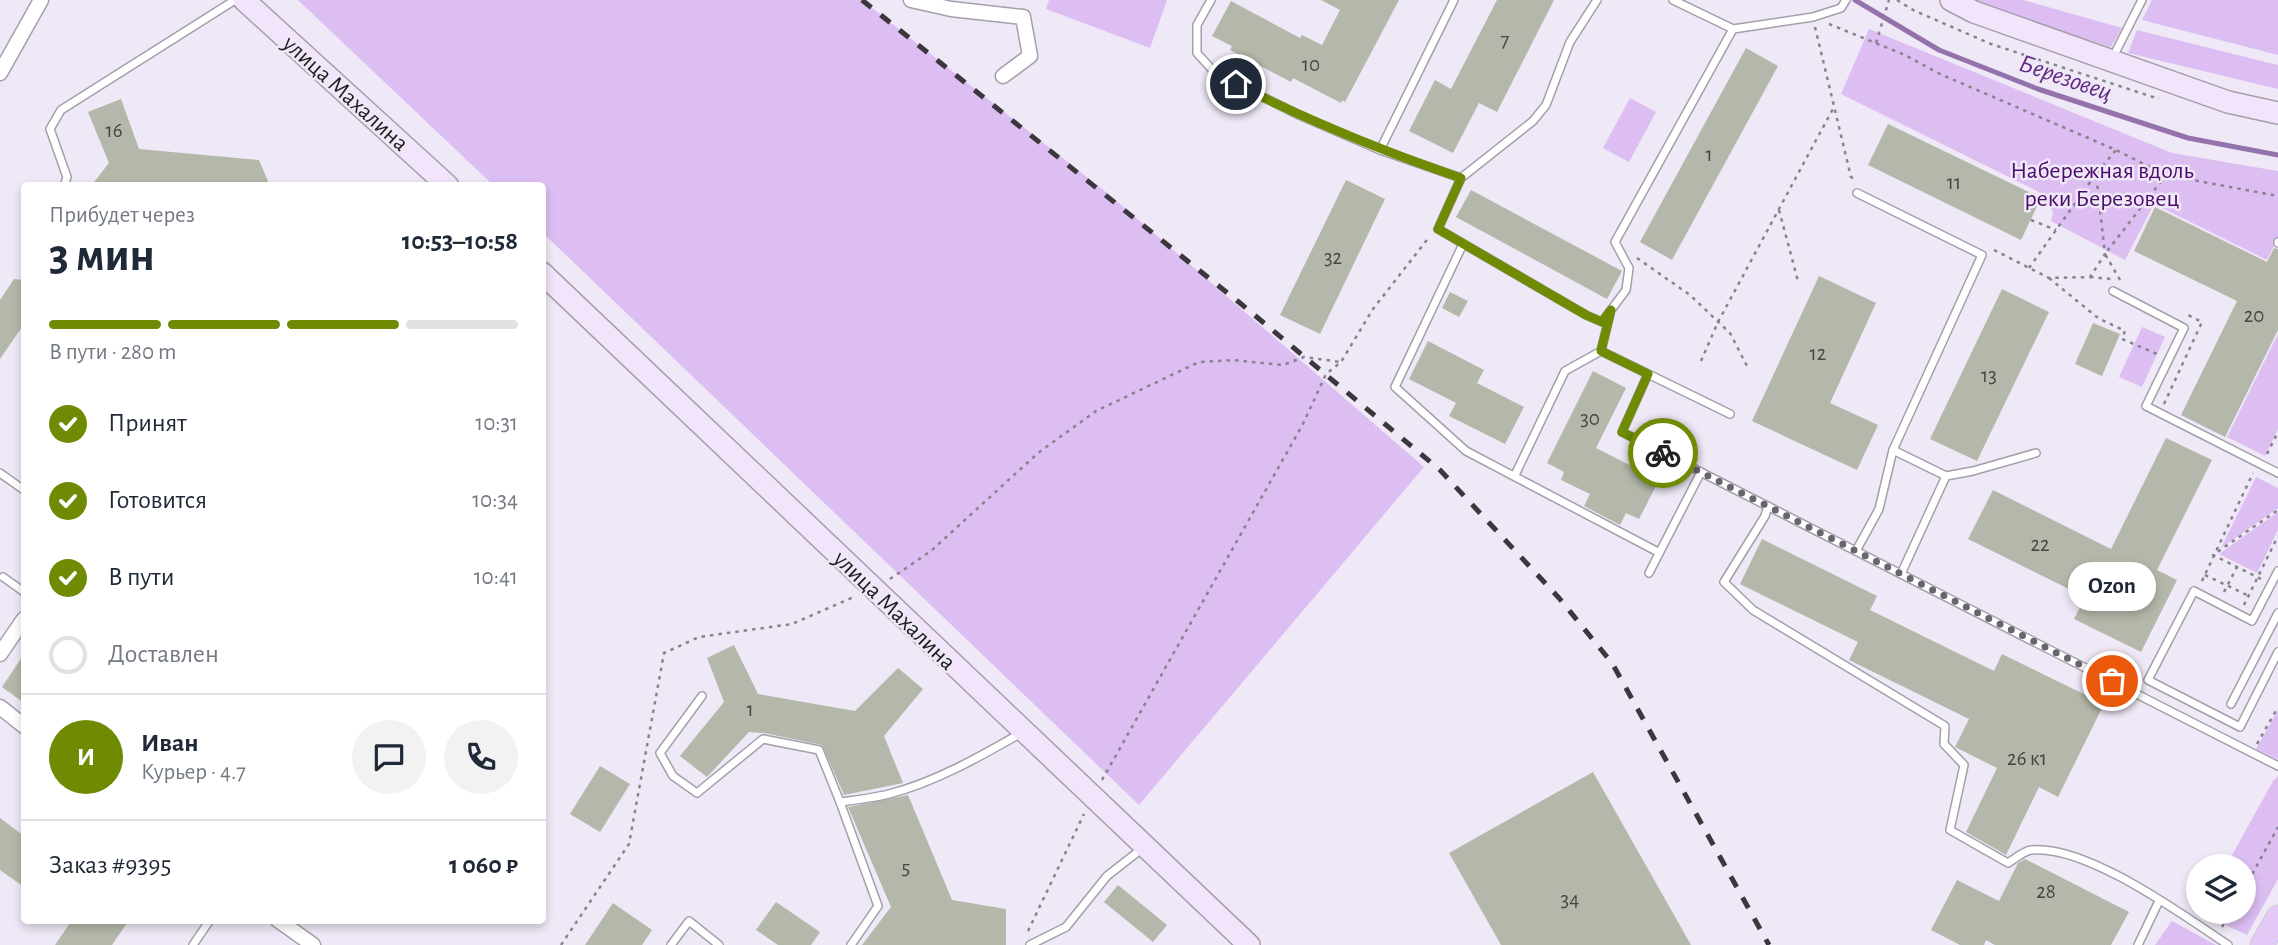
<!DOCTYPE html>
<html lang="ru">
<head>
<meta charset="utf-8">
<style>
	body { margin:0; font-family:"Alegreya Sans",sans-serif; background:#f2f2f3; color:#1f2937; height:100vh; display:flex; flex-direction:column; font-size:26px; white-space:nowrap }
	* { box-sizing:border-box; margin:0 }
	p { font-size:23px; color:#747a83 }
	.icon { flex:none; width:38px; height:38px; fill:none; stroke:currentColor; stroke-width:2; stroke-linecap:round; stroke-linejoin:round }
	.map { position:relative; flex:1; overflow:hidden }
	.side { position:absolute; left:21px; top:182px; width:525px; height:742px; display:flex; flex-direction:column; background:#fff; border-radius:7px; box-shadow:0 4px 10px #0003 }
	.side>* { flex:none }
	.controls { position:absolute; left:2186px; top:854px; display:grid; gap:14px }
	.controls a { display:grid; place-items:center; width:70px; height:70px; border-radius:50%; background:#fff; box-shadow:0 4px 10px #0003; font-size:35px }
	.pin { position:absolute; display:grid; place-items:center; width:60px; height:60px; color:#fff; margin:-30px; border:4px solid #fff; border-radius:50%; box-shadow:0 2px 7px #0007 }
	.courier { position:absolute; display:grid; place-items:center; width:70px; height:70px; margin:-35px; border:5px solid #6f8b03; border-radius:50%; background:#fff; color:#222; box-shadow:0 2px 9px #0007 }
	.bubble { position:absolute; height:49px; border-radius:24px; background:#fff; box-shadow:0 4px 10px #0003; font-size:23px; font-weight:700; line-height:49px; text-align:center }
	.head em { font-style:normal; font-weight:700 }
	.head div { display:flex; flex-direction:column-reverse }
	.head { display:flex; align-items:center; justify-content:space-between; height:119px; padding:0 28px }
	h1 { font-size:46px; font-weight:700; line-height:52px }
	.bar { display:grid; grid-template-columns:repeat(4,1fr); gap:10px 7px; align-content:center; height:84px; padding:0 28px }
	.bar i { height:9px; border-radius:5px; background:#e0e1e3 }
	.bar .active { background:#6f8b03 }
	.bar p { grid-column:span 4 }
	.line { display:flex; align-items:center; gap:18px; padding:0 28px; border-top:2px solid #e0e1e3 }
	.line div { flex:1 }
	.round { display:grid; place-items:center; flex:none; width:74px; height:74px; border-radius:37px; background:#f2f2f3 }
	ol { padding:0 28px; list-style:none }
	li { display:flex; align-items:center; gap:21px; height:77px }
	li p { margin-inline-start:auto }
	li .icon { padding:7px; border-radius:50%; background:#6f8b03; color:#fff; stroke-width:4 }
	li:last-child { color:#747a83 }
	li i { width:38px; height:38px; border:4px solid #e0e1e3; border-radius:50% }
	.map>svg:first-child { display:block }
</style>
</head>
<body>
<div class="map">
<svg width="2278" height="945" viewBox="0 0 2278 945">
	<rect width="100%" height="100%" fill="#efe8f6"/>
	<g fill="#dcbef3">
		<polygon points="298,0 862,0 1112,197 1424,467 1139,805 543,233 542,186 493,185"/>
		<polygon points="1049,0 1167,0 1150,48 1046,9"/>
		<polygon points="1966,0 2023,0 2122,28 2111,47 1970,3"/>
		<polygon points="2152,0 2278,0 2278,55 2142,20"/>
		<polygon points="1869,29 2172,153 2278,171 2278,237 2267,260 2154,204 2125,260 2051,221 2053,212 2039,192 1841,94"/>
		<polygon points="2137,30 2278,65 2278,89 2128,53"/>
		<polygon points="1630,98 1656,112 1629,162 1603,148"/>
		<polygon points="2142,327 2165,337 2142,387 2119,377"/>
		<polygon points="2278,334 2278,429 2265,456 2227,437"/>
		<polygon points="2256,477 2278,488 2278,508 2221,548"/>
		<polygon points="2278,512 2278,530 2257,573 2219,554"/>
		<polygon points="2278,710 2278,760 2256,749"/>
		<polygon points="2278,776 2278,879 2247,935 2200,913 2244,912 2244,866 2226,866 2273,781"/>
		<polygon points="2172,921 2216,945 2155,945"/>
	</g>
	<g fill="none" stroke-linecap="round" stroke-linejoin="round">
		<polyline stroke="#9473ac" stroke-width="5" points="1855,0 1939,50 2038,89 2188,138 2278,155"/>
	</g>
	<g fill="#b3b8aa">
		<polygon points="1321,0 1399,0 1345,102 1342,100 1341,103 1293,78 1291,82 1230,50 1232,46 1212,36 1231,1 1300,38 1302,35 1322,45 1340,10"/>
		<polygon points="1497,0 1554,0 1497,112 1479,103 1453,153 1409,131 1435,80 1451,89"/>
		<polygon points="1746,48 1778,66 1672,260 1640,242"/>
		<polygon points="121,99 139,149 259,160 270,186 91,186 109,163 88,112"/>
		<polygon points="1888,124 2041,198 2021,240 1868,165"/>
		<polygon points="1346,180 1385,199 1320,334 1280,315"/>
		<polygon points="1471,190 1622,271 1607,299 1456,217"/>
		<polygon points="2155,207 2267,262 2274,248 2278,249 2278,330 2225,437 2181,415 2237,301 2134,251"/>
		<polygon points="1819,276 1876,303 1830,403 1878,425 1857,470 1752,421"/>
		<polygon points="14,279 24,280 24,324 0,359 0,300"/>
		<polygon points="2002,289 2049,312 1977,461 1930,439"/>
		<polygon points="1450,292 1468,301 1459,317 1442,308"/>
		<polygon points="2093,323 2120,334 2102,376 2075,364"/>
		<polygon points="1428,341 1484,370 1477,383 1524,407 1505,444 1449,416 1456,403 1409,379"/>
		<polygon points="1593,371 1626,388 1596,448 1659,480 1639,519 1626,513 1620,525 1584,506 1590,494 1561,480 1564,472 1547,463"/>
		<polygon points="2166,438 2212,460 2157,570 2177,580 2141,652 2074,619 2085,597 1968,539 1993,490 2111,549"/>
		<polygon points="1762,539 1877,596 1870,610 1994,671 2002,654 2104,704 2058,797 2039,787 2006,855 1966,832 1997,768 1955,747 1969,719 1849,660 1858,642 1740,584"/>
		<polygon points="734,645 758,694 855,711 898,668 923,689 884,736 903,783 844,795 822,745 764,733 749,732 707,777 680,756 724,702 707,658"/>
		<polygon points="24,654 24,703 2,687"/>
		<polygon points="600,766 630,784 600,832 570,814"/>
		<polygon points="1593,772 1691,945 1501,945 1449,853"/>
		<polygon points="908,795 952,900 1006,909 1006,945 862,945 891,907 848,807"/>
		<polygon points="0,818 24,836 24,887 0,870"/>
		<polygon points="2025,859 2129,912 2111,945 1995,945 1986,940 1984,945 1960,945 1931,930 1957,880 1999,901 2018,863"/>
		<polygon points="1118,885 1167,925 1153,942 1104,902"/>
		<polygon points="776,902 820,932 811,945 778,945 756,930"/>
		<polygon points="613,903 652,930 642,945 585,945"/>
		<polygon points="72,920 129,920 112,945 55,945"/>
	</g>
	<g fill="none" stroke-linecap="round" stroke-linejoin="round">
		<g stroke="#a59eab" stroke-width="10">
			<g id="lane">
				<polyline points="1211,0 1197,25 1197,53 1215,73 1299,115 1380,150 1461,178"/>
				<polyline points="1597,0 1570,42 1546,105 1533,121 1461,178 1438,229 1586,315 1602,322 1626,290 1629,268 1615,242 1733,29"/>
				<polyline points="1673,0 1733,29 1813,17 1841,8 1846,0"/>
				<polyline points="2112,59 2142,0"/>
				<polyline points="1380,150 1454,0"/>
				<polyline points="64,186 67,177 50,129 61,110 235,0"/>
				<polyline points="1857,193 1982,255 1893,450 1946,476"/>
				<polyline points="2278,242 2278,243"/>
				<polyline points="1463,244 1395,387 1466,451 1658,552"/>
				<polyline points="2113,291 2184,328 2146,406 2278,473"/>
				<polyline points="1610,314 1601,351 1730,414"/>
				<polyline points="1648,374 1622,432 2278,766"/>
				<polyline points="0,473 24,490"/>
				<polyline points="1515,475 1565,371 1601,351"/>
				<path d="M1768,506L1765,516L1724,582L1753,610L1945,726L1944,744L1964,765L1950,830L2008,863C2014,859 2024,851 2031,850C2086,844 2183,915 2228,945"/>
				<polyline points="1856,551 1879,509 1893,450"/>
				<polyline points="2278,571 2252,621 2194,591 2148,680 2240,727 2278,652"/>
				<polyline points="1649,573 1701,472"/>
				<polyline points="1901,574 1946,476 1973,471 2036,453"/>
				<polyline points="3,577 24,592"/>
				<path d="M702,696L660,753L673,776L697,793L763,739L819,750L840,802C856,800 873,798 889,794C936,782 981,756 1023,732"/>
				<polyline points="2231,704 2278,613"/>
				<polyline points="840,802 878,906 851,945"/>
				<polyline points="193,945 210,920"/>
				<polyline points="671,945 689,921 719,945"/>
				<polyline points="1030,945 1066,927 1107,876 1144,847"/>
				<polyline points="2138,945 2159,901"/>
			</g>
		</g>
		<g stroke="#a59eab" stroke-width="17">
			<g id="street">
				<polyline points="911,0 951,9 1023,17 1030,56 1003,76"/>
				<polyline points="0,73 41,0"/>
				<polyline points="0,654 24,619"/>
				<polyline points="0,707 24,726"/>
				<polyline points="278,920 313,945"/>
			</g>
		</g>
		<g stroke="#a59eab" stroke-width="24">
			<g id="secondary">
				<polyline points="244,0 448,186"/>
				<polyline points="1951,0 1974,12 2228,102 2278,113"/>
				<polyline points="542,273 1249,945"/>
			</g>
		</g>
		<g stroke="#cececf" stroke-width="25">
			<polyline id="primary" points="2262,945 2278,917"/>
		</g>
		<g stroke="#88838d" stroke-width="2.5" stroke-dasharray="3.5 5" stroke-linecap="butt">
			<polyline points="1897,0 1913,10 1991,44 2159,99"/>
			<polyline points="1829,24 1905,55 1940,74 2116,150 2166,175 2278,196"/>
			<polyline points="1815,27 1851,177 1857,181"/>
			<polyline points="1876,43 1889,0"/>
			<polyline points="1779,210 1798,281"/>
			<polyline points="2031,220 2056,230"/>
			<polyline points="1994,250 2049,278 2090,277 2105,254 2096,174 2116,150"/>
			<polyline points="1637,258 1690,295 1730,333 1749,370"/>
			<polyline points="2029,268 2096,174"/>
			<polyline points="2090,277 2111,279"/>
			<polyline points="2049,278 2098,318 2125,331 2122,339 2157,354"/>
			<polyline points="2120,280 2105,254 2166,175"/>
			<polyline points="1701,361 1718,322 1834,107"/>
			<polyline points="2164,404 2202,322 2188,315"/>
			<polyline points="2267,454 2278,432"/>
			<polyline points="2205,575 2249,596"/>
			<polyline points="890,579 931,551 1038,453 1096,411 1199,362 1233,360 1283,365 1304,357 1341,362"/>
			<polyline points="2261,579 2213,555 2278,510"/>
			<polyline points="2202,581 2253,473"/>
			<polyline points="2224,592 2237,567"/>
			<polyline points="2244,605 2278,536"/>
			<polyline points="2257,744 2278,707"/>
			<polyline points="1102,780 1303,424 1326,374 1341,362 1373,309 1430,236"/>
			<polyline points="2244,889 2278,827"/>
			<polyline points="2222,927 2231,912"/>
			<polyline points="1028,931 1084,814"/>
			<polyline points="561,945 629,844 664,653 699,637 792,624 856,596"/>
		</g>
		<use href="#lane" stroke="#fff" stroke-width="7"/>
		<use href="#street" stroke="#fff" stroke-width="14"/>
		<use href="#secondary" stroke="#f2e4fb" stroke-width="21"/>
		<use href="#primary" stroke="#e4c9f7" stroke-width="23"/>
		<polyline stroke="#3b373d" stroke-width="5" stroke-dasharray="12 12" stroke-linecap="butt" points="862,0 1240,303 1440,470 1559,598 1612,663 1769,945"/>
	</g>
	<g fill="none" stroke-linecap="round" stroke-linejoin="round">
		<polyline stroke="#69656d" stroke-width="7" stroke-dasharray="0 12.6" points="1663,453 2112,681"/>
		<path stroke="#6f8b03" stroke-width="9" d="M1236,84C1309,121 1383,151 1461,178L1438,229L1586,315L1602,322L1611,310L1601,351L1648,374L1622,432L1663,453"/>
	</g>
	<g text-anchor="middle" stroke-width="5" stroke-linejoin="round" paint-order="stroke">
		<g font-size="21" fill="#464445">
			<text x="1505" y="47">7</text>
			<text x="1311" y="71">10</text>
			<text x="114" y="137">16</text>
			<text x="1709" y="161">1</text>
			<text x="1954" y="189">11</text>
			<text x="1333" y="264">32</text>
			<text x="2254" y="322">20</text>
			<text x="1818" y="360">12</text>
			<text x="1989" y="382">13</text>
			<text x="1590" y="425">30</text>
			<text x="2040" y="551">22</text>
			<text x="750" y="716">1</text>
			<text x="2027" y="765">26 к1</text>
			<text x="906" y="874">5</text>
			<text x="2046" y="898">28</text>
			<text x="1570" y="906">34</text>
		</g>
		<g font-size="24" fill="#211e23" stroke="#efe8f6">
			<text transform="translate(346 93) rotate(42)" y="8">улица Махалина</text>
			<text transform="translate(895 610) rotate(44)" y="8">улица Махалина</text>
		</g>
		<g font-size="24" fill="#4b0c6b" stroke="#efe8f6">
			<text x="2102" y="178">Набережная вдоль<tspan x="2102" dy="28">реки Березовец</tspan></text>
		</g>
		<g font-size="26" font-style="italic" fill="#622984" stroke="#efe8f6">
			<text transform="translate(2066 77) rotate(19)" y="9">Березовец</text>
		</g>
	</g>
</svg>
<div class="controls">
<a><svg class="icon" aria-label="layers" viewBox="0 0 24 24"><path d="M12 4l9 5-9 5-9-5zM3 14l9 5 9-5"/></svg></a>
</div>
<div class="pin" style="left:2112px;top:681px;background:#ea580c"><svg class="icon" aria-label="bag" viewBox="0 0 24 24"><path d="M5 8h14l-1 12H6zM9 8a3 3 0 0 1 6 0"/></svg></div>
<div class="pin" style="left:1236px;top:84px;background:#1f2937"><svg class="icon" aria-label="home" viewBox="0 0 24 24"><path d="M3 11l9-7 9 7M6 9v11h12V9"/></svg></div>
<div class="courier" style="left:1663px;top:453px"><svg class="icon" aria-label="bike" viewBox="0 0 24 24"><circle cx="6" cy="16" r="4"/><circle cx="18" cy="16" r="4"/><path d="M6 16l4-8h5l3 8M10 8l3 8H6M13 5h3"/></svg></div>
<div class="bubble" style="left:2068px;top:562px;width:88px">Ozon</div>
<section class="side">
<div class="head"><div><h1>3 мин</h1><p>Прибудет через</p></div><em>10:53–10:58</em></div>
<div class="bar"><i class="active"></i><i class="active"></i><i class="active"></i><i></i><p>В пути · 280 m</p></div>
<ol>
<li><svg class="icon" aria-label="check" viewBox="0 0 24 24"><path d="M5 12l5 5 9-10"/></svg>Принят<p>10:31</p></li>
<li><svg class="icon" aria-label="check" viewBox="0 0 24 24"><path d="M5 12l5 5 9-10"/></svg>Готовится<p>10:34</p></li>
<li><svg class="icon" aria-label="check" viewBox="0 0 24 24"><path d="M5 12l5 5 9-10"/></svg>В пути<p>10:41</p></li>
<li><i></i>Доставлен</li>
</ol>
<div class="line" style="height:126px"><b class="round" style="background:#6f8b03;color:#fff">И</b><div><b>Иван</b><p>Курьер · 4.7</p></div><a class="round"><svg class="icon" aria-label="chat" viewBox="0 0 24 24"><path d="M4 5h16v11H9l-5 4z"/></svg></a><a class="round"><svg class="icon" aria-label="phone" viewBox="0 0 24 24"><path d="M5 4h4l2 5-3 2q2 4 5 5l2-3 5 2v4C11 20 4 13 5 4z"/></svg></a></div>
<div class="line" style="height:91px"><div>Заказ #9395</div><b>1 060 ₽</b></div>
</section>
</div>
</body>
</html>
